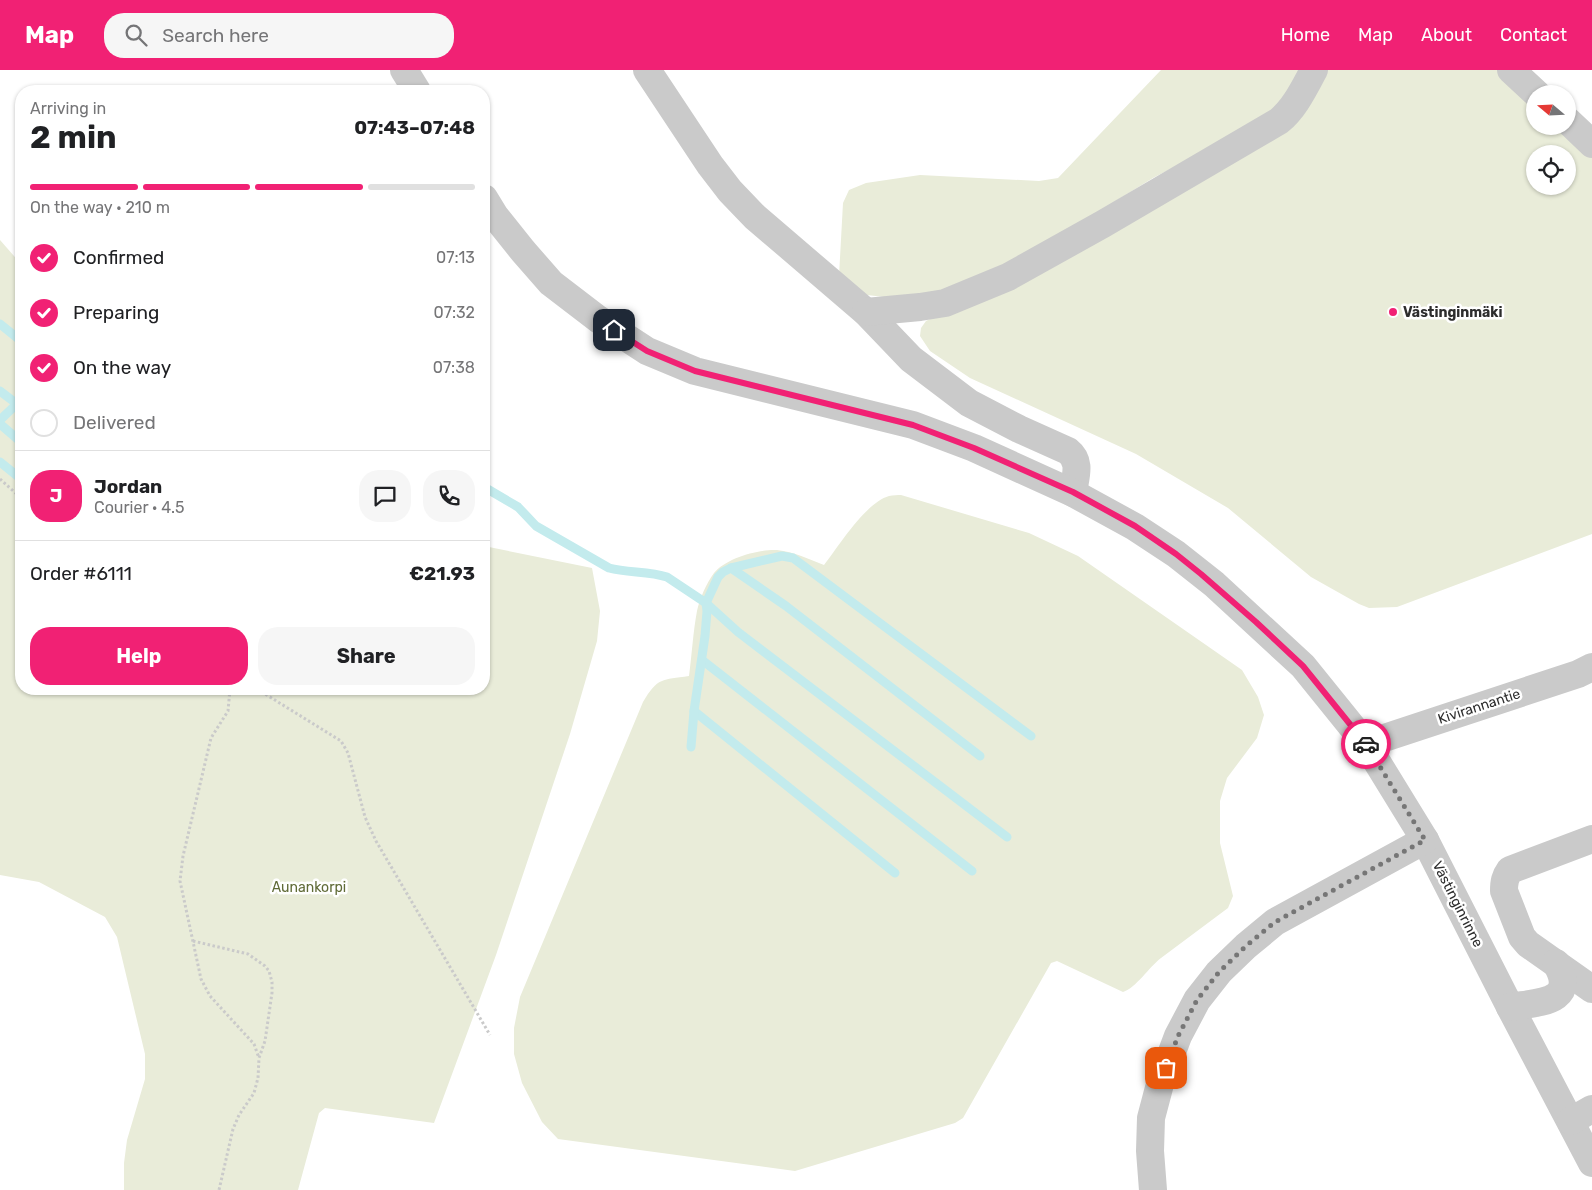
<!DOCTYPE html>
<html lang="en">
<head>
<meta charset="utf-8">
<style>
	body { margin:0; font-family:Rubik,sans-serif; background:#f6f6f6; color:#202124; height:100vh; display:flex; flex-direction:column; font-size:19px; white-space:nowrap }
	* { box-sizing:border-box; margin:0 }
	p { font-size:16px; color:#757577 }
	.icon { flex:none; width:28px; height:28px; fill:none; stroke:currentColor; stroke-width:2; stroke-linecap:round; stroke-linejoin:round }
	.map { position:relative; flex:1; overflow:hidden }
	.side { position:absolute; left:15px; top:15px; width:475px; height:610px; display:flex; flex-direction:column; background:#fff; border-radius:20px; box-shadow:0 1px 4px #0004 }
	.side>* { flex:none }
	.needle { width:32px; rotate:289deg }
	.buttons { position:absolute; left:1526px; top:15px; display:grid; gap:10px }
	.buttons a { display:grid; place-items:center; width:50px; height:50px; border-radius:50%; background:#fff; box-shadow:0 1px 4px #0004; font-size:25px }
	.pin { position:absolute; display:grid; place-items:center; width:42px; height:42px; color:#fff; margin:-21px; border-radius:10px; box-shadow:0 2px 8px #0006 }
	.courier { position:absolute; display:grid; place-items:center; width:50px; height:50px; margin:-25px; border:4px solid #f12174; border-radius:50%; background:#fff; color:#222; box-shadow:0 1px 6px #0007 }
	.overview em { font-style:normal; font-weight:700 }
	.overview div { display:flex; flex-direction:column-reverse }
	.overview { display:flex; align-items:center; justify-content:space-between; height:85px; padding:0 15px }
	h1 { font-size:32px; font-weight:700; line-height:38px }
	.bar { display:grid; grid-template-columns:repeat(4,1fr); gap:8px 5px; align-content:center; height:60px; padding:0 15px }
	.bar i { height:6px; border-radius:4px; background:#e0e0e0 }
	.bar .current { background:#f12174 }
	.bar p { grid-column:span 4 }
	.line { display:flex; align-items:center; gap:12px; padding:0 15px; border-top:1px solid #e0e0e0 }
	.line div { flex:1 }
	.round { display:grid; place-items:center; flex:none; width:52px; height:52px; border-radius:20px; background:#f6f6f6 }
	ol { padding:0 15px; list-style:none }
	li { display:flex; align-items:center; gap:15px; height:55px }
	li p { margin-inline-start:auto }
	li .icon { padding:5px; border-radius:50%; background:#f12174; color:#fff; stroke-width:4 }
	li:last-child { color:#757577 }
	li i { width:28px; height:28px; border:2px solid #e0e0e0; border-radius:50% }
	.cta { display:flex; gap:10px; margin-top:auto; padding:10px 15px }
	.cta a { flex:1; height:58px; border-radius:20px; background:#f12174; color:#fff; font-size:20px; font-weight:700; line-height:58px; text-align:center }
	.cta a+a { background:#f6f6f6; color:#202124 }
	header { display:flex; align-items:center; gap:30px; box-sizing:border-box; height:70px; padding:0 25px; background:#f12174; color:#fff }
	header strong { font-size:24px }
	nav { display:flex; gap:28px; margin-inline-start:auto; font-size:18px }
	.search { width:350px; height:45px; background:#f6f6f6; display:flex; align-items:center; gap:12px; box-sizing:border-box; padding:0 18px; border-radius:20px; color:#757577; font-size:19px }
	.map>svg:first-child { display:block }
</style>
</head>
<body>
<header>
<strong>Map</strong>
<div class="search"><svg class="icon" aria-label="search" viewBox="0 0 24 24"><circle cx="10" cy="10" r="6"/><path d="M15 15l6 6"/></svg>Search here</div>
<nav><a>Home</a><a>Map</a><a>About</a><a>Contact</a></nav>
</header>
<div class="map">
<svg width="1592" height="1120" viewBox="0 0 1592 1120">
	<rect width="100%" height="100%" fill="#fff"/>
	<g fill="#e9ecd9" fill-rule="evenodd">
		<polygon points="1161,0 1307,0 1279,42 1153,108 1010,196 919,231 867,225 839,206 843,133 849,120 866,113 920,105 1039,111 1058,108"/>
		<path d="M1320,0H1499L1535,31V56H1563L1592,87V464L1397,537L1369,538L1359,534L1311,507L1228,438L1136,384L970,308L930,281L920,266L921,258L926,251L966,231L1286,54ZM1535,84H1568V116H1535Z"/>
		<polygon points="0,170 21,194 21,619 484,619 484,476 592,498 600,541 597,571 570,664 496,885 434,1053 325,1038 319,1043 298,1120 124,1120 124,1093 127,1070 145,1009 145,984 117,867 105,847 39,812 0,805"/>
		<path d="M901,425L1029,463L1078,486L1242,600L1258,627L1264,645L1257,668L1227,708L1220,731V773L1233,826L1228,838L1161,888C1149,897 1136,918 1123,922L1057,891L1051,893L963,1048L955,1053L795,1101L558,1069L542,1052L522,1013L514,984V958L520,927L643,632C658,607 662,610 689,606C692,584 693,562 697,541C700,528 706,514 714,503C726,488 759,479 777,480C794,482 809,489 824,495C839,476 865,433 889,426C893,425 898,425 901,425Z"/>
	</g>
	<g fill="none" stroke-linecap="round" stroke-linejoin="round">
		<g stroke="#c3ebed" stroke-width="9">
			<polyline points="0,254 21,271"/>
			<polyline points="0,321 21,337"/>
			<polyline points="0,350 21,330"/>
			<polyline points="0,354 21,372"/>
			<polyline points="0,392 21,409"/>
			<path d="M484,417L518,437L536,456L609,498C628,503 649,501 667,507L706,533L738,562L1007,767"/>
			<polyline points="731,498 786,536 980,686"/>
			<polyline points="702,590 972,801"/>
			<polyline points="694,641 895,803"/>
			<polyline points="691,677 694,641 705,566 707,541 706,533 718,507 723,502 731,498 782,486 793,488 1031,666"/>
		</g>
		<g stroke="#cacaca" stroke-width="3" stroke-dasharray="2.5 2.5" stroke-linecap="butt">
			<polyline points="0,409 21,428"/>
			<polyline points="230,619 228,641 211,668 183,786 180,811 201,909 210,926 254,974 259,988"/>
			<polyline points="257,619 341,671 348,683 365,747 376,771 490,965"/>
			<polyline points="193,871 248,884 265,896 269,901 272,912 272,923 265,971 259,988 258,1008 254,1023 239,1045 233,1059 219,1120"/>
		</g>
		<g stroke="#cacaca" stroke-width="28">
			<polyline points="404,0 417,21"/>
			<path d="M647,0L710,95L730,121L755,147L866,242L911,289L969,333L1019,359L1068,381C1082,392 1075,407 1073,423"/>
			<polyline points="1511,0 1537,24"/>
			<polyline points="1568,51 1592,74"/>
			<polyline points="484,128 495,146 523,181 551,213 598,249 647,281 695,301 913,355 974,378 1073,423 1135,457 1176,484 1214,514 1303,596 1366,674 1425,770 1510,937 1592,1093"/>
			<path d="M866,242L920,237L945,233L1008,207L1103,154L1279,51C1295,38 1304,18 1314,0"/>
			<polyline points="1366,674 1578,604 1592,597"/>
			<path d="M1592,769L1510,800C1505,807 1504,812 1504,821L1522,867L1528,874L1592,919"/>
			<path d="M1510,937C1538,932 1579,933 1556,893"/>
			<polyline points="1571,1051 1592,1039"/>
			<polyline points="1153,1120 1150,1081 1151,1048 1160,1014 1178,966 1197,930 1219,902 1246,876 1275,852 1425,770"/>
		</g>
	</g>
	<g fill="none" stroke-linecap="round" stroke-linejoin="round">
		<polyline stroke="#767676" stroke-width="5" stroke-dasharray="0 9" points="1166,998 1178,966 1197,930 1219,902 1246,876 1275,852 1425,770 1366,674"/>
		<polyline stroke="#f12174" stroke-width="6" points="614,260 647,281 695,301 913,355 974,378 1073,422 1135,456 1176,484 1201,504 1256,552 1303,596 1366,674"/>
	</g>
	<circle fill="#f12174" stroke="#fff" stroke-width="2" cx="1393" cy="242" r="5"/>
	<g text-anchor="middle" stroke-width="5" stroke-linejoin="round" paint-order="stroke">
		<g font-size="14" font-weight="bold" fill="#2d2d2d" stroke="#fff" text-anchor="start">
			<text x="1403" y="247">Västinginmäki</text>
		</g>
		<g font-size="14" fill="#2d2d2d" stroke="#fff">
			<text transform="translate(1479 636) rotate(-18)" y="5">Kivirannantie</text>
			<text transform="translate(1458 834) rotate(63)" y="5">Västinginrinne</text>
		</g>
		<g font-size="14" fill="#606b37" stroke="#fff">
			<text x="309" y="822">Aunankorpi</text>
		</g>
	</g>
</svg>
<div class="buttons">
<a><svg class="needle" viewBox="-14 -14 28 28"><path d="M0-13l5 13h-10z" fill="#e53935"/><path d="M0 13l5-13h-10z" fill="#757577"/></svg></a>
<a><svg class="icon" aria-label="locate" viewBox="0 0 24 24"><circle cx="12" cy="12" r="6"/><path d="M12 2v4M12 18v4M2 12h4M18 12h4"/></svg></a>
</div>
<div class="pin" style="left:1166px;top:998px;background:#ea580c"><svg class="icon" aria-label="bag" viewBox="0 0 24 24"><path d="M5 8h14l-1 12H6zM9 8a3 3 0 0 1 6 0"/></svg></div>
<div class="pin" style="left:614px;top:260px;background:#1f2937"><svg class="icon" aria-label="home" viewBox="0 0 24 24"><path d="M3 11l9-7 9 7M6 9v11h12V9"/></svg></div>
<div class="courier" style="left:1366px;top:674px"><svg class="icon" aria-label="car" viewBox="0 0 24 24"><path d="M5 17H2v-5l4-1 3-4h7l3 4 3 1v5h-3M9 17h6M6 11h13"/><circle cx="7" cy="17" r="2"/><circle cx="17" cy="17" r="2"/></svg></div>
<section class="side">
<div class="overview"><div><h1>2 min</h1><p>Arriving in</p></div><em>07:43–07:48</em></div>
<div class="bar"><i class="current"></i><i class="current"></i><i class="current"></i><i></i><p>On the way · 210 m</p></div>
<ol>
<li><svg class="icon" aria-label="check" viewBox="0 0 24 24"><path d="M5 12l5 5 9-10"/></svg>Confirmed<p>07:13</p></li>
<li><svg class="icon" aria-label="check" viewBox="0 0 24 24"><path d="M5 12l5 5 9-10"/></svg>Preparing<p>07:32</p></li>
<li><svg class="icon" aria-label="check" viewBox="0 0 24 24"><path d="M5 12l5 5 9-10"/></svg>On the way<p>07:38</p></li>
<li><i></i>Delivered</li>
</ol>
<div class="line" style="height:90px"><b class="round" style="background:#f12174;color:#fff">J</b><div><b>Jordan</b><p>Courier · 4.5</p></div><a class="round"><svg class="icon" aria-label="chat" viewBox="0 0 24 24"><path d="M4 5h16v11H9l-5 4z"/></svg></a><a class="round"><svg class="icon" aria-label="phone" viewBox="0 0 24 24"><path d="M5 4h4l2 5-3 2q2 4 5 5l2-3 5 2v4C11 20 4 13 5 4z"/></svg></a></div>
<div class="line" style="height:65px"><div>Order #6111</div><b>€21.93</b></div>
<div class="cta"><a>Help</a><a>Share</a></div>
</section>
</div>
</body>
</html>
